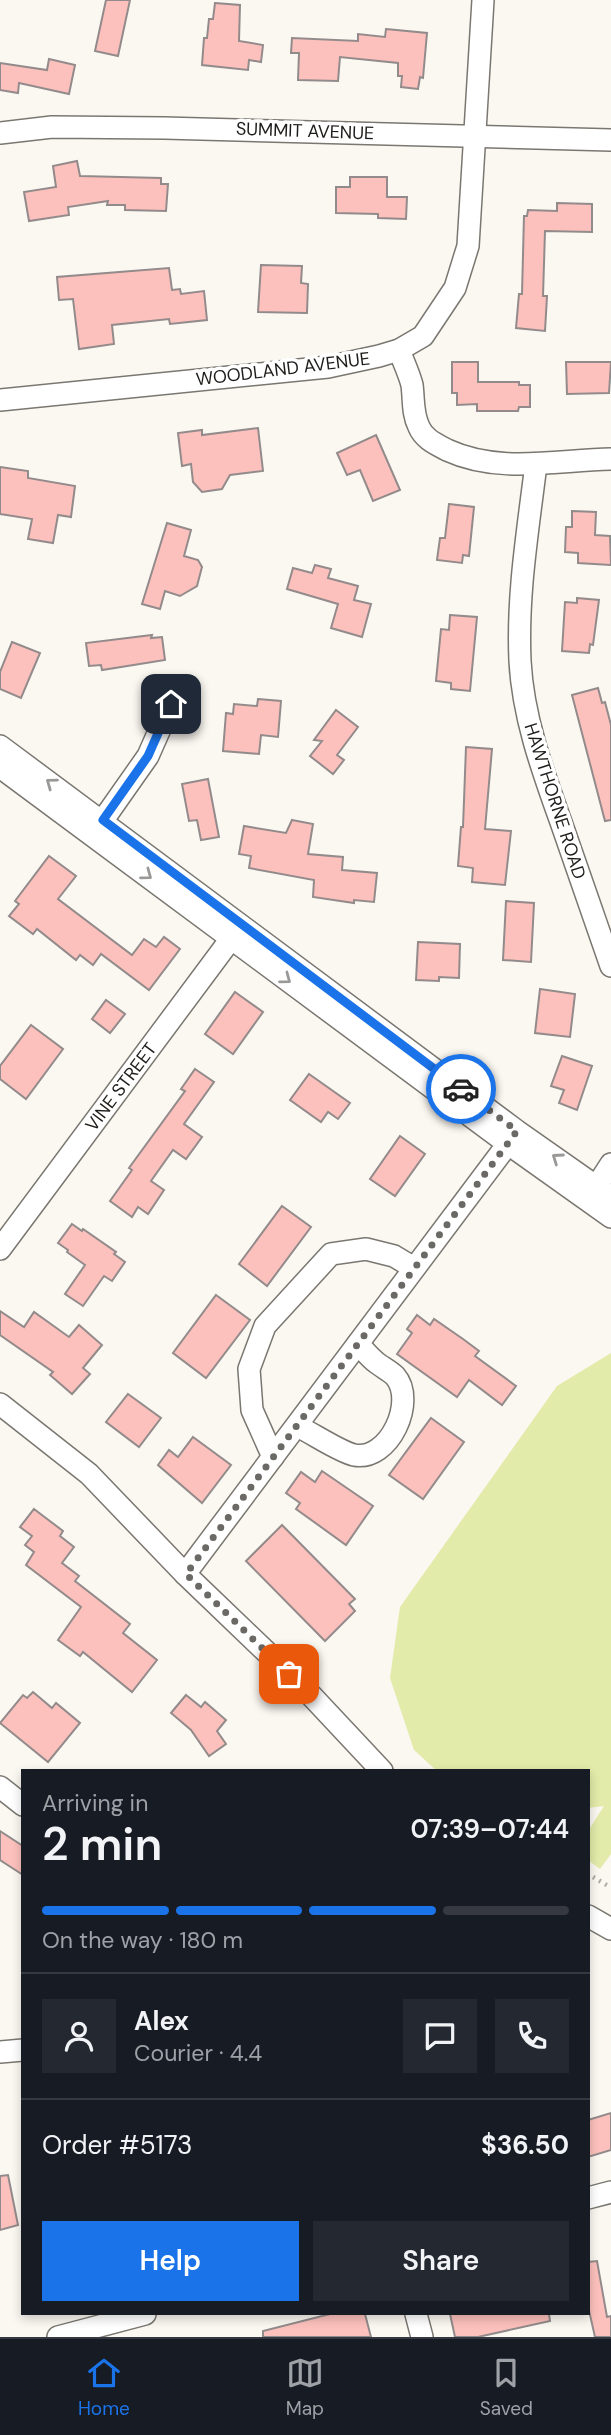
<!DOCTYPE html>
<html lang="en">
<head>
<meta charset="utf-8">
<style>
	body { margin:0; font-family:"DM Sans",sans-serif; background:#242831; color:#f1f3f6; height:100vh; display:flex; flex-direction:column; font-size:26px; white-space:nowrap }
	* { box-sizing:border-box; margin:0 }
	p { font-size:23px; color:#9ea1a6 }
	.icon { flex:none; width:38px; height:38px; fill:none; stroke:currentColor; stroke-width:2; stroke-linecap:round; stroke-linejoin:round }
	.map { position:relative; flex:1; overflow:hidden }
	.panel { position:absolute; left:21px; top:1769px; width:569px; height:546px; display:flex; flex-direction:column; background:#171b24; border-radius:0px; box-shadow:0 4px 10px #0003 }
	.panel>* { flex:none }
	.pin { position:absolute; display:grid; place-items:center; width:60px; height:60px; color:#fff; margin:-30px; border-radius:14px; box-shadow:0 4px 10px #0006 }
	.courier { position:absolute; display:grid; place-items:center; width:70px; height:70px; margin:-35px; border:5px solid #1a73e8; border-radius:50%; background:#fff; color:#222; box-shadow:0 2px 9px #0007 }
	.head em { font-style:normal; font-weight:600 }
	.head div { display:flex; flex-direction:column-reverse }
	.head { display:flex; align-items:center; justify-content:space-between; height:119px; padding:0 21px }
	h1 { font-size:46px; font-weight:600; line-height:52px }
	.bar { display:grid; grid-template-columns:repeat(4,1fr); gap:10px 7px; align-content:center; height:84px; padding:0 21px }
	.bar i { height:9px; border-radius:5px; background:#363941 }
	.bar .active { background:#1a73e8 }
	.bar p { grid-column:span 4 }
	.line { display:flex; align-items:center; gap:18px; padding:0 21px; border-top:2px solid #363941 }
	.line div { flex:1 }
	.round { display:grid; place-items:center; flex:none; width:74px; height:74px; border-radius:0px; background:#242831 }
	.action { display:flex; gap:14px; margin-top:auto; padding:14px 21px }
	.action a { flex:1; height:80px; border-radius:0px; background:#1a73e8; color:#fff; font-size:28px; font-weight:600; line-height:80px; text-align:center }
	.action a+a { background:#242831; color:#f1f3f6 }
	.dock { display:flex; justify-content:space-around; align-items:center; height:98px; border-top:2px solid #363941; background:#171b24; font-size:19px; color:#9ea1a6 }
	.dock a { display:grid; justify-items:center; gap:4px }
	.dock .active { color:#1a73e8 }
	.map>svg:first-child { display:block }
</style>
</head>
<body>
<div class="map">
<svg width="611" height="2337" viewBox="0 0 611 2337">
	<rect width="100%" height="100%" fill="#fbf7f1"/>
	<polygon fill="#e2eba9" points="611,1353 611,1854 600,1869 588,1860 588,1831 604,1806 588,1808 588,1771 437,1771 414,1750 390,1678 400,1607 557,1386"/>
	<g fill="#fdc1bd" stroke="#938b8b" stroke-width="2">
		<polygon points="106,0 130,0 118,56 95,51"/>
		<polygon points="215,3 240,5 239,41 263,45 261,62 249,60 248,70 202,65 204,38 207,38 209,19 213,19"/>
		<polygon points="386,29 427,33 423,78 420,77 418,89 401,87 402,76 398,76 398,63 340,57 338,81 298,80 299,53 291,53 292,38 358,41 358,34 385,37"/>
		<polygon points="49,59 75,65 69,94 19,83 18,93 0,90 0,63 47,70"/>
		<polygon points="77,161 80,176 161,178 161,184 168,184 166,211 125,210 125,205 107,205 108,201 68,207 69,215 29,221 24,192 56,187 53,166"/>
		<polygon points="350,177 387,177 387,197 407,197 406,219 378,218 378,214 336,213 336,187 350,187"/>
		<polygon points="557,203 592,204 592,232 545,231 543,296 547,296 545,331 516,328 519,294 522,294 524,216 527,216 528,210 557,211"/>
		<polygon points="261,265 302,266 301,283 308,284 307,313 258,312"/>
		<polygon points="169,268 172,290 180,289 181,294 204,291 207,320 170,324 169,319 112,325 114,344 79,349 73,299 59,300 57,277"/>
		<polygon points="452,362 478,362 478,382 519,382 519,385 530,385 530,407 519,407 518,411 477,411 477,404 457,405 457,393 452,393"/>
		<polygon points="566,362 611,362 609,393 567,394"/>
		<polygon points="258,428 263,471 230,475 222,489 202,492 193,482 191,464 182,466 178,433 202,430 202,435"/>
		<polygon points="376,435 400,490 373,501 360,470 347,475 337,453"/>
		<polygon points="0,467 28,471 28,478 75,486 71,517 58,515 53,543 28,539 32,519 0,514"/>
		<polygon points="449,504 474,507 469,556 463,555 462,563 437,560 440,538 445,538"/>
		<polygon points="572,511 596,512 595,535 610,536 611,565 578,563 578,553 565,552 566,527 572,527"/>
		<polygon points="167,523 191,530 184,556 198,560 202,567 197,586 180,596 165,591 160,609 142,604"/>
		<polygon points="315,565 331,569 328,578 358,586 354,600 371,604 362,637 331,628 338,604 287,589 293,568 312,573"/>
		<polygon points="577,598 599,600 593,645 590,644 589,653 562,651 565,602 577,603"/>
		<polygon points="450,615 477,617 470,691 451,689 451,683 436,681 441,629 449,630"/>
		<polygon points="152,635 151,638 162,637 165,660 102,670 101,665 89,666 86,643"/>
		<polygon points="12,642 40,653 21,698 0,689 0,672"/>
		<polygon points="598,688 602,703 605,702 611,725 611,820 605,821 572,695"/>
		<polygon points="258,699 281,701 278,737 261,735 259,754 223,751 226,713 233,714 234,704 257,706"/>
		<polygon points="336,710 358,727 337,755 344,760 333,774 310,756 322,741 314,740"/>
		<polygon points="466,747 492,749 485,829 511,831 505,885 472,882 473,868 458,866 461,827 463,827"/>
		<polygon points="208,779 219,837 201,840 197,820 189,821 182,784"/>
		<polygon points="292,820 313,824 308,854 343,857 342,870 377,873 374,902 354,900 354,903 313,897 314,880 249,868 251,856 239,854 244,826 286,833"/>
		<polygon points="49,856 76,876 58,899 132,955 144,939 156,947 164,937 180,949 149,990 101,954 93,965 80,955 76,960 37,929 33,934 9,916 19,904 15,901"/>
		<polygon points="506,901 534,903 531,962 503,960"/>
		<polygon points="418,942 460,944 459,978 439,977 439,981 416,980"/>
		<polygon points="540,989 575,994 570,1037 535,1033"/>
		<polygon points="235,992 263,1012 233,1054 205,1034"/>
		<polygon points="106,1000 125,1014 110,1033 92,1019"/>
		<polygon points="31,1025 63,1049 26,1099 0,1079 0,1066"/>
		<polygon points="562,1056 592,1066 577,1110 559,1103 564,1090 551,1086"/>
		<polygon points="195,1069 214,1082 184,1124 202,1137 186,1159 173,1150 151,1181 164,1190 148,1214 138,1207 132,1217 110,1201 132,1170 129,1168 185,1091 181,1089"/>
		<polygon points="309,1074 350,1103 338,1119 328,1112 321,1122 290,1100"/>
		<polygon points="400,1136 425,1154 395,1196 370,1179"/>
		<polygon points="282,1206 311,1227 267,1286 239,1264"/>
		<polygon points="72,1224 82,1231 83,1229 116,1252 114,1254 125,1262 112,1281 104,1276 83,1306 65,1294 85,1265 67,1252 68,1250 58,1243"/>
		<polygon points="216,1295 250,1320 206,1378 173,1353"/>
		<polygon points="0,1311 24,1327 34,1312 69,1337 79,1325 102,1345 83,1368 90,1374 72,1394 50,1375 53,1372 0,1335"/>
		<polygon points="417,1315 430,1325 434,1319 463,1339 479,1351 475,1356 516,1386 502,1405 469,1380 457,1397 397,1354 412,1333 407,1329"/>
		<polygon points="128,1394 161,1418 139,1447 106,1422"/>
		<polygon points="431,1418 464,1442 423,1499 389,1475"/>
		<polygon points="193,1437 231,1465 202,1503 158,1465 169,1450 178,1457"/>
		<polygon points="322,1471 373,1506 346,1545 296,1509 300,1503 286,1493 301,1472 315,1482"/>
		<polygon points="34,1509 63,1531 60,1536 74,1547 62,1563 79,1576 75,1581 130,1624 123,1633 157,1660 132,1692 83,1652 80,1656 58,1640 81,1607 26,1565 34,1552 25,1545 32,1536 20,1527"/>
		<polygon points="282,1525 355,1599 349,1604 355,1611 325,1641 246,1561"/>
		<polygon points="33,1692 52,1708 56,1703 80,1723 48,1762 0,1723 23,1695 27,1698"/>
		<polygon points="186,1695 201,1707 205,1702 226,1720 217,1731 226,1744 209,1756 191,1730 171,1713"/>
		<polygon points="0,1831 23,1846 23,1875 0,1860"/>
		<polygon points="611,2113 611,2150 588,2157 588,2120"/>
		<polygon points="8,2175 18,2225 0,2230 0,2176"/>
		<polygon points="597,2261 607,2317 611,2316 611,2337 595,2337 588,2306 588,2262"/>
		<polygon points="330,2314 365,2314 371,2337 263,2337 263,2331"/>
		<polygon points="450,2314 549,2314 550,2321 478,2337 455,2337"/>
	</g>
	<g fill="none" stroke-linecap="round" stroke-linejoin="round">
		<g stroke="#7a7771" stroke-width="24">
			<g id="minor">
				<polyline points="0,133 52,127 164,128 611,140"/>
				<path d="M399,350C403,361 409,373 412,385C414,399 412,413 419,427C424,439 436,444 447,450C499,474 556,460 611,459"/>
				<polyline points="0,400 328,367 379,356 399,350 423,336 455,288 468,246 483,0"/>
				<path d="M536,464C528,530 517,594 520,661C523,718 543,772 562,825C578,872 595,919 611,966"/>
				<polyline points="0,746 517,1131 611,1197"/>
				<polyline points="0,767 507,1143 611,1217"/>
				<polyline points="96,830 148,756 171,704"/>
				<polyline points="589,1198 611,1164"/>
				<polyline points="0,1249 239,928"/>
				<polyline points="0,1404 89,1474 185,1574 307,1691 382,1771"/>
				<path d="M297,1426C312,1433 340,1452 354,1455C389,1462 417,1401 395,1376C390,1371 382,1367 377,1363C370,1358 364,1350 358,1344"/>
				<polyline points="273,1457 252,1410 249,1369 265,1326 331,1254 366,1249 394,1256 414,1268"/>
				<polyline points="185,1574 516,1133"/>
				<polyline points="0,1787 23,1805"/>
				<polyline points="588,1916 611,1929"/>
				<polyline points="0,2052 23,2050"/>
				<polyline points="588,2198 611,2192"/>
				<polyline points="416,2314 422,2337"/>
				<polyline points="58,2337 145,2314"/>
			</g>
		</g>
		<polyline stroke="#afaca7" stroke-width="4.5" stroke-dasharray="2 5" stroke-linecap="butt" points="593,1877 610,1887"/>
		<use href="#minor" stroke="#fff" stroke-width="21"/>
	</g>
	<defs><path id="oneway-chevron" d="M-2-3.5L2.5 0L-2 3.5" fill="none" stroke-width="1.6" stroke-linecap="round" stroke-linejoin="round" transform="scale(1.75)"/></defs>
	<g stroke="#9a9998">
		<use href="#oneway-chevron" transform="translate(51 783) rotate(-144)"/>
		<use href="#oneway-chevron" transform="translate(147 875) rotate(37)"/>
		<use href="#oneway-chevron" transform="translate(286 979) rotate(37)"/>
		<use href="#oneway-chevron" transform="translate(557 1158) rotate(-145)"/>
	</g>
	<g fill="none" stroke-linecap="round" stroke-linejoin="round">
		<polyline stroke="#6b6965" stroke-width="7" stroke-dasharray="0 12.6" points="289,1674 186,1574 517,1131 461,1089"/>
		<polyline stroke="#1a73e8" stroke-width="9" points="171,704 148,756 103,820 461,1089"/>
	</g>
	<g text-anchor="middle" stroke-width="7" stroke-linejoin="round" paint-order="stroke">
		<g font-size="18" fill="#1e1c1a" stroke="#fff">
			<text transform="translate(305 131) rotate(2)" y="6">SUMMIT AVENUE</text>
			<text transform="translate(283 369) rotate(-7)" y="6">WOODLAND AVENUE</text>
			<text transform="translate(555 801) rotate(72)" y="6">HAWTHORNE ROAD</text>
			<text transform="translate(121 1087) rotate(-53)" y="6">VINE STREET</text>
		</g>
	</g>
</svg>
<div class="pin" style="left:289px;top:1674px;background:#ea580c"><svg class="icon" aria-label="bag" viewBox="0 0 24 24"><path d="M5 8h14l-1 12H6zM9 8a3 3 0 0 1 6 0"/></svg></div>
<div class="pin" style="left:171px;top:704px;background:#1f2937"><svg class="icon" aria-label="home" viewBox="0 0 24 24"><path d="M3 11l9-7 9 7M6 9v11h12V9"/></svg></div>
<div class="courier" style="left:461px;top:1089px"><svg class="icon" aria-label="car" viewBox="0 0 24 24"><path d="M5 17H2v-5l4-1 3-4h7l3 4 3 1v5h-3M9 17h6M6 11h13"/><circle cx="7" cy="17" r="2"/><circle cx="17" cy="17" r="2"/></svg></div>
<section class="panel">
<div class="head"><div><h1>2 min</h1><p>Arriving in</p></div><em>07:39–07:44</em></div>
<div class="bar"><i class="active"></i><i class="active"></i><i class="active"></i><i></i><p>On the way · 180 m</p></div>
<div class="line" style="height:126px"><a class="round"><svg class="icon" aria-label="person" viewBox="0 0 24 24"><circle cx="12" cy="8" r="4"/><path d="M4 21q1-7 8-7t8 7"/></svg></a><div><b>Alex</b><p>Courier · 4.4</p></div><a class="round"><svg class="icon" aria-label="chat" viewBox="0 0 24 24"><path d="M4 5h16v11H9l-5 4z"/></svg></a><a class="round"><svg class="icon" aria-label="phone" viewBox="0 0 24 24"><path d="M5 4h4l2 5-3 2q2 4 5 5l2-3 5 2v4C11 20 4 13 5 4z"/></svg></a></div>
<div class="line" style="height:91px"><div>Order #5173</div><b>$36.50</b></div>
<div class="action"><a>Help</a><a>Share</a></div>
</section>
</div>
<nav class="dock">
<a class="active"><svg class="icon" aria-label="home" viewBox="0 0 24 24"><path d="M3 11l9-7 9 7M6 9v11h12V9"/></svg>Home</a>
<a><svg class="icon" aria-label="map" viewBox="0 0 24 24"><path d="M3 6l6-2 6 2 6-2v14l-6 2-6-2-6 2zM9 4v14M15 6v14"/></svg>Map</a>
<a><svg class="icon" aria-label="saved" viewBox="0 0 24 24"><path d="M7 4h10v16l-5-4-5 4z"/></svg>Saved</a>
</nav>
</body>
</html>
